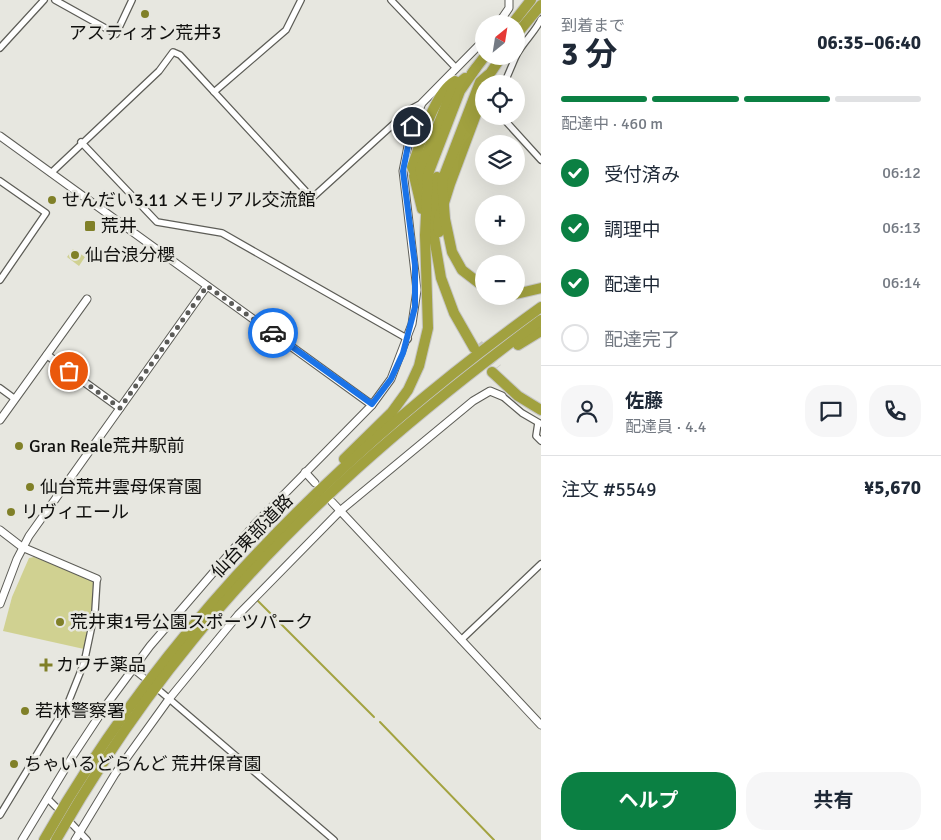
<!DOCTYPE html>
<html lang="ja">
<head>
<meta charset="utf-8">
<style>
	body { margin:0; font-family:Signika,"Noto Sans JP",sans-serif; background:#f6f6f7; color:#1f2937; height:100vh; display:flex; flex-direction:column; font-size:19px; white-space:nowrap }
	* { box-sizing:border-box; margin:0 }
	p { font-size:16px; color:#747a83 }
	.icon { flex:none; width:28px; height:28px; fill:none; stroke:currentColor; stroke-width:2; stroke-linecap:round; stroke-linejoin:round }
	.map { position:relative; flex:1; overflow:hidden }
	.panel { display:flex; flex-direction:column; background:#fff; width:400px }
	.panel>* { flex:none }
	.needle { width:32px; rotate:30deg }
	.fabs { position:absolute; left:475px; top:15px; display:grid; gap:10px }
	.fabs a { display:grid; place-items:center; width:50px; height:50px; border-radius:50%; background:#fff; box-shadow:0 5px 20px #0002; font-size:25px }
	.pin { position:absolute; display:grid; place-items:center; width:42px; height:42px; color:#fff; margin:-21px; border:2px solid #fff; border-radius:50%; box-shadow:0 1px 5px #0007 }
	.courier { position:absolute; display:grid; place-items:center; width:50px; height:50px; margin:-25px; border:4px solid #1a73e8; border-radius:50%; background:#fff; color:#222; box-shadow:0 1px 6px #0007 }
	.summary em { font-style:normal; font-weight:700 }
	.summary div { display:flex; flex-direction:column-reverse }
	.summary { display:flex; align-items:center; justify-content:space-between; height:85px; padding:0 20px }
	h1 { font-size:32px; font-weight:700; line-height:38px }
	.bar { display:grid; grid-template-columns:repeat(4,1fr); gap:8px 5px; align-content:center; height:60px; padding:0 20px }
	.bar i { height:6px; border-radius:4px; background:#e0e1e3 }
	.bar .selected { background:#0b8043 }
	.bar p { grid-column:span 4 }
	.line { display:flex; align-items:center; gap:12px; padding:0 20px; border-top:1px solid #e0e1e3 }
	.line div { flex:1 }
	.round { display:grid; place-items:center; flex:none; width:52px; height:52px; border-radius:20px; background:#f6f6f7 }
	ol { padding:0 20px; list-style:none }
	li { display:flex; align-items:center; gap:15px; height:55px }
	li p { margin-inline-start:auto }
	li .icon { padding:5px; border-radius:50%; background:#0b8043; color:#fff; stroke-width:4 }
	li:last-child { color:#747a83 }
	li i { width:28px; height:28px; border:2px solid #e0e1e3; border-radius:50% }
	.button { display:flex; gap:10px; margin-top:auto; padding:10px 20px }
	.button a { flex:1; height:58px; border-radius:20px; background:#0b8043; color:#fff; font-size:20px; font-weight:700; line-height:58px; text-align:center }
	.button a+a { background:#f6f6f7; color:#1f2937 }
	main { display:flex; flex:1; min-height:0 }
	.map>svg:first-child { display:block }
</style>
</head>
<body>
<main>
<div class="map">
<svg width="541" height="840" viewBox="0 0 541 840">
	<rect width="100%" height="100%" fill="#e7e7e0"/>
	<g fill="#d0d191">
		<polygon points="73,249 85,257 79,266 67,257"/>
		<polygon points="34,557 91,579 93,583 92,609 84,649 3,631 12,597 29,558"/>
	</g>
	<g fill="none" stroke-linecap="round" stroke-linejoin="round">
		<g stroke="#a3a340" stroke-width="2">
			<polyline points="258,601 374,717"/>
			<polyline points="380,722 494,840"/>
		</g>
		<polyline stroke="#c7c7c0" stroke-width="10" stroke-dasharray="10 5" stroke-linecap="butt" points="478,344 497,368"/>
		<g stroke="#5d5d57" stroke-width="8">
			<g id="minor">
				<polyline points="55,0 116,34 132,0"/>
				<polyline points="391,0 455,67"/>
				<polyline points="0,48 44,0"/>
				<path d="M516,56C523,42 536,31 541,19"/>
				<polyline points="504,84 516,56"/>
				<polyline points="214,92 286,30 301,0"/>
				<polyline points="501,116 541,160"/>
				<polyline points="81,142 157,222 222,233 408,339"/>
				<polyline points="51,173 159,71 173,52 180,55 312,198 409,110 422,103"/>
				<polyline points="0,181 46,213 0,280"/>
				<polyline points="0,388 15,399"/>
				<polyline points="502,396 522,413 541,424"/>
				<polyline points="538,423 536,436 541,441"/>
				<polyline points="461,640 541,564"/>
				<polyline points="133,669 143,677"/>
				<polyline points="160,691 334,840"/>
				<polyline points="47,798 56,807"/>
				<polyline points="0,815 68,703 84,663 95,611 97,579"/>
				<polyline points="72,824 87,840"/>
			</g>
		</g>
		<g stroke="#5d5d57" stroke-width="9">
			<g id="tertiary">
				<polyline points="498,24 509,8 509,0"/>
				<polyline points="0,136 372,405"/>
				<polyline points="47,355 120,408"/>
				<polyline points="0,420 87,299"/>
				<polyline points="305,472 315,483"/>
				<polyline points="332,502 541,725"/>
				<polyline points="0,530 22,547 97,579"/>
				<polyline points="0,604 17,559 29,536 207,286"/>
				<polyline points="22,840 74,754 107,704 150,646 255,524 372,405 391,379 412,324 417,290 403,171 412,126 422,103 484,40"/>
				<polyline points="75,840 115,774 169,699 238,615 340,511 473,401 490,391 502,396"/>
			</g>
		</g>
		<g stroke="#c6c6c5" stroke-width="12">
			<g id="motorway">
				<polyline points="512,24 531,0"/>
				<polyline points="516,35 541,5"/>
				<polyline points="472,73 485,56"/>
				<polyline points="485,81 502,56"/>
				<polyline points="414,176 422,209"/>
				<path d="M418,180L412,167C421,143 433,94 455,81"/>
				<polyline points="424,186 420,170 453,88 465,78"/>
				<polyline points="429,208 441,278 454,313 474,348"/>
				<polyline points="433,216 437,177"/>
				<polyline points="439,232 438,222 450,184 484,93"/>
				<polyline points="484,287 462,270 452,252 445,219 442,181 480,82 488,75"/>
				<polyline points="516,294 541,288"/>
				<polyline points="518,345 541,331"/>
				<polyline points="492,372 518,396 541,410"/>
				<polyline points="344,459 392,412 408,390 419,366 428,328 425,235 428,174 460,91 476,68"/>
				<path d="M44,840C165,626 342,450 541,307"/>
				<path d="M56,840C96,770 141,703 192,641C291,518 415,413 541,320"/>
			</g>
		</g>
		<use href="#minor" stroke="#fff" stroke-width="5.5"/>
		<use href="#tertiary" stroke="#fff" stroke-width="7"/>
		<use href="#motorway" stroke="#a1a13f" stroke-width="10"/>
	</g>
	<g fill="none" stroke-linecap="round" stroke-linejoin="round">
		<polyline stroke="#5b5b58" stroke-width="5" stroke-dasharray="0 9" points="69,371 120,408 207,286 273,333"/>
		<polyline stroke="#1a73e8" stroke-width="6" points="273,333 372,404 391,379 403,353 415,307 415,265 403,171 412,126"/>
	</g>
	<g fill="#808028" stroke="#e7e7e0" stroke-width="2">
		<circle cx="145" cy="14" r="5"/>
		<circle cx="52" cy="200" r="5"/>
		<rect x="84" y="220" width="12" height="12" rx="2.5"/>
		<circle cx="75" cy="255" r="5"/>
		<circle cx="19" cy="446" r="5"/>
		<circle cx="30" cy="487" r="5"/>
		<circle cx="11" cy="512" r="5"/>
		<circle cx="60" cy="622" r="5"/>
		<path d="M43.5 657.5h5v5h5v5h-5v5h-5v-5h-5v-5h5z"/>
		<circle cx="25" cy="711" r="5"/>
		<circle cx="14" cy="764" r="5"/>
	</g>
	<g text-anchor="middle" stroke-width="5" stroke-linejoin="round" paint-order="stroke">
		<g font-size="18" fill="#10100e" stroke="#e7e7e0" text-anchor="start">
			<text x="145" y="39" text-anchor="middle">アスティオン荒井3</text>
			<text x="62" y="206">せんだい3.11 メモリアル交流館</text>
			<text x="101" y="232">荒井</text>
			<text x="85" y="261">仙台浪分櫻</text>
			<text x="29" y="452">Gran Reale荒井駅前</text>
			<text x="40" y="493">仙台荒井雲母保育園</text>
			<text x="21" y="518">リヴィエール</text>
			<text x="70" y="628">荒井東1号公園スポーツパーク</text>
			<text x="56" y="671">カワチ薬品</text>
			<text x="35" y="717">若林警察署</text>
			<text x="24" y="770">ちゃいるどらんど 荒井保育園</text>
		</g>
		<g font-size="18" fill="#10100e" stroke="#e7e7e0">
			<text transform="translate(252 536) rotate(-46)" y="6">仙台東部道路</text>
		</g>
	</g>
</svg>
<div class="fabs">
<a><svg class="needle" viewBox="-14 -14 28 28"><path d="M0-13l5 13h-10z" fill="#e53935"/><path d="M0 13l5-13h-10z" fill="#747a83"/></svg></a>
<a><svg class="icon" aria-label="locate" viewBox="0 0 24 24"><circle cx="12" cy="12" r="6"/><path d="M12 2v4M12 18v4M2 12h4M18 12h4"/></svg></a>
<a><svg class="icon" aria-label="layers" viewBox="0 0 24 24"><path d="M12 4l9 5-9 5-9-5zM3 14l9 5 9-5"/></svg></a>
<a>+</a>
<a>−</a>
</div>
<div class="pin" style="left:69px;top:371px;background:#ea580c"><svg class="icon" aria-label="bag" viewBox="0 0 24 24"><path d="M5 8h14l-1 12H6zM9 8a3 3 0 0 1 6 0"/></svg></div>
<div class="pin" style="left:412px;top:126px;background:#1f2937"><svg class="icon" aria-label="home" viewBox="0 0 24 24"><path d="M3 11l9-7 9 7M6 9v11h12V9"/></svg></div>
<div class="courier" style="left:273px;top:333px"><svg class="icon" aria-label="car" viewBox="0 0 24 24"><path d="M5 17H2v-5l4-1 3-4h7l3 4 3 1v5h-3M9 17h6M6 11h13"/><circle cx="7" cy="17" r="2"/><circle cx="17" cy="17" r="2"/></svg></div>
</div>
<section class="panel">
<div class="summary"><div><h1>3 分</h1><p>到着まで</p></div><em>06:35–06:40</em></div>
<div class="bar"><i class="selected"></i><i class="selected"></i><i class="selected"></i><i></i><p>配達中 · 460 m</p></div>
<ol>
<li><svg class="icon" aria-label="check" viewBox="0 0 24 24"><path d="M5 12l5 5 9-10"/></svg>受付済み<p>06:12</p></li>
<li><svg class="icon" aria-label="check" viewBox="0 0 24 24"><path d="M5 12l5 5 9-10"/></svg>調理中<p>06:13</p></li>
<li><svg class="icon" aria-label="check" viewBox="0 0 24 24"><path d="M5 12l5 5 9-10"/></svg>配達中<p>06:14</p></li>
<li><i></i>配達完了</li>
</ol>
<div class="line" style="height:90px"><a class="round"><svg class="icon" aria-label="person" viewBox="0 0 24 24"><circle cx="12" cy="8" r="4"/><path d="M4 21q1-7 8-7t8 7"/></svg></a><div><b>佐藤</b><p>配達員 · 4.4</p></div><a class="round"><svg class="icon" aria-label="chat" viewBox="0 0 24 24"><path d="M4 5h16v11H9l-5 4z"/></svg></a><a class="round"><svg class="icon" aria-label="phone" viewBox="0 0 24 24"><path d="M5 4h4l2 5-3 2q2 4 5 5l2-3 5 2v4C11 20 4 13 5 4z"/></svg></a></div>
<div class="line" style="height:65px"><div>注文 #5549</div><b>¥5,670</b></div>
<div class="button"><a>ヘルプ</a><a>共有</a></div>
</section>
</main>
</body>
</html>
